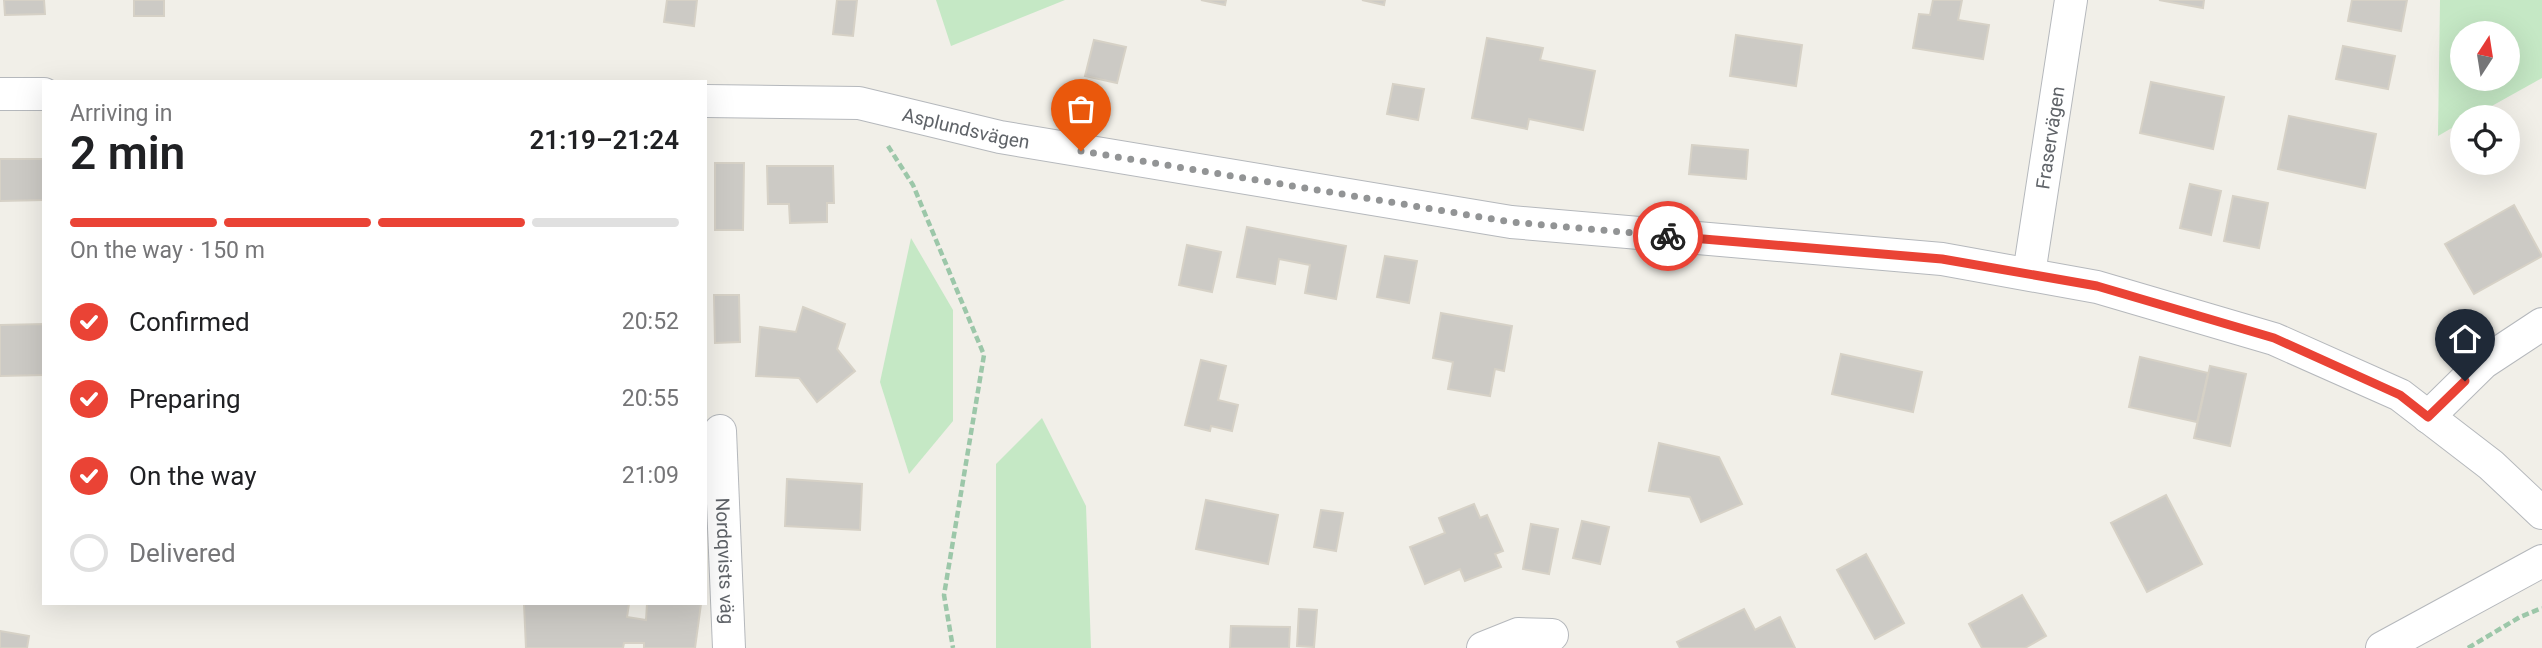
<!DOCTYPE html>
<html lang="en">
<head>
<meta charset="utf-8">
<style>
	body { margin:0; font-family:Roboto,sans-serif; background:#f2f2f2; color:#202124; height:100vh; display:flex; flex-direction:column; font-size:26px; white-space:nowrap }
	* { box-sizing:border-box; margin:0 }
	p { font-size:23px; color:#757577 }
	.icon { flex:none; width:38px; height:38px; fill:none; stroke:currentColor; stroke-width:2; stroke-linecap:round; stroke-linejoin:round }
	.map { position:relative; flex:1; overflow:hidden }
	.details { position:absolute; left:42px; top:80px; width:665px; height:525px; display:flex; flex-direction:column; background:#fff; border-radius:0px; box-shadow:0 7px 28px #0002 }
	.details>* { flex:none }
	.needle { width:46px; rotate:12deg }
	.fabs { position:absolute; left:2450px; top:21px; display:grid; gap:14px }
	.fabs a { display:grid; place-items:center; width:70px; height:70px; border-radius:50%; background:#fff; box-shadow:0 7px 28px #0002; font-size:35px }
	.pin { position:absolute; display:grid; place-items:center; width:60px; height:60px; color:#fff; margin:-72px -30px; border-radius:50% 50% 50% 0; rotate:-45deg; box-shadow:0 0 7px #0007 }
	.pin .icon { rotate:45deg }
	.courier { position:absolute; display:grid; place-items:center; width:70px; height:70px; margin:-35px; border:5px solid #ea4335; border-radius:50%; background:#fff; color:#222; box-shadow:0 2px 9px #0007 }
	.summary em { font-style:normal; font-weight:600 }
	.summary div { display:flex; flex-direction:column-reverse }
	.summary { display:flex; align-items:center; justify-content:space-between; height:119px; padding:0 28px }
	h1 { font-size:46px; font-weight:600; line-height:52px }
	.bar { display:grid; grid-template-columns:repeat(4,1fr); gap:10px 7px; align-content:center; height:84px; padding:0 28px }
	.bar i { height:9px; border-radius:5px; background:#e0e0e0 }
	.bar .active { background:#ea4335 }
	.bar p { grid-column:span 4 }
	ol { padding:0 28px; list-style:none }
	li { display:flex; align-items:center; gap:21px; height:77px }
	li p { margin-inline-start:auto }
	li .icon { padding:7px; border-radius:50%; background:#ea4335; color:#fff; stroke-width:4 }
	li:last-child { color:#757577 }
	li i { width:38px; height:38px; border:4px solid #e0e0e0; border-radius:50% }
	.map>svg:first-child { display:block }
</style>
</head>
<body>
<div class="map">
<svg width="2542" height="648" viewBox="0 0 2542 648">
	<rect width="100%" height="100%" fill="#f1efe8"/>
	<g fill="#c5e8c5" fill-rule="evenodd">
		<polygon points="936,0 1065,0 951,46"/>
		<path d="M2440,0H2542V78L2472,117H2462V122L2438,136ZM2508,33V79H2462V33Z"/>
		<polygon points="911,238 953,310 953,421 909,474 880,382"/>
		<polygon points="1042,418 1086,506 1091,648 996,648 996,464"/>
	</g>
	<g fill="#cccac5" stroke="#d6d1c6" stroke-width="2">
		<polygon points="4,0 44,0 45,14 5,15"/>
		<rect x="134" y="0" width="30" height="16"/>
		<polygon points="667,0 697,0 694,26 664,22"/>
		<polygon points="837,0 857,0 853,36 833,34"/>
		<polygon points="1201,0 1226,0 1225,5"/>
		<polygon points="1362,0 1385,0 1384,5"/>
		<polygon points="1933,0 1962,0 1958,20 1989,25 1983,59 1913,48 1919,14 1930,15"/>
		<polygon points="2159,0 2204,0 2203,8"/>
		<polygon points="2352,0 2407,0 2401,31 2348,21"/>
		<polygon points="1736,35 1802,45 1796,86 1730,76"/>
		<polygon points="1487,38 1543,48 1540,60 1595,71 1583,130 1529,119 1527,129 1472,118"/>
		<polygon points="1094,40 1126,47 1117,83 1085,76"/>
		<polygon points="2343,46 2395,56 2388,89 2336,79"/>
		<polygon points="2151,82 2224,97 2213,149 2140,133"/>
		<polygon points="1393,84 1424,89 1418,120 1387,114"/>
		<polygon points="2289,116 2376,134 2365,188 2278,169"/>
		<polygon points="1692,145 1748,150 1746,179 1689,174"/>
		<polygon points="0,159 44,159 44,200 0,201"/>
		<polygon points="715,163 744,163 743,230 715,230"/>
		<polygon points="767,166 833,166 834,203 827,203 827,222 790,223 789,204 768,204"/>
		<polygon points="2190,184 2221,191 2211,235 2180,228"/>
		<polygon points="2233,196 2268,203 2259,248 2224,241"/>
		<polygon points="2514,205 2542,256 2474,294 2445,244"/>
		<polygon points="1247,227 1346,246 1336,299 1305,293 1310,265 1279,259 1275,284 1237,277"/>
		<polygon points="1187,245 1221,252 1212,292 1179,285"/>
		<polygon points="1385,256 1417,261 1409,303 1377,297"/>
		<polygon points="714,295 739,295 740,342 715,343"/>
		<polygon points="803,307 845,324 837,349 855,371 817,402 799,378 756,376 760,327 796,332"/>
		<polygon points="1441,313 1512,326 1504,371 1495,369 1490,396 1448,389 1453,362 1433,358"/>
		<polygon points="44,324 44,375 0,376 0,325"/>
		<polygon points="1841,354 1922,372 1913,412 1832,394"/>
		<polygon points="2140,357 2208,373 2197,422 2129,407"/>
		<polygon points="1201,360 1226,366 1218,400 1238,405 1232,431 1211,426 1210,431 1185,425"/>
		<polygon points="2210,366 2246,374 2230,446 2194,438"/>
		<polygon points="1659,443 1719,457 1742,504 1701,522 1690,497 1649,491"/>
		<polygon points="787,479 862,484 860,530 785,526"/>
		<polygon points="2166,495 2202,564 2147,592 2111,523"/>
		<polygon points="1206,500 1278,515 1268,564 1196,549"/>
		<polygon points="1474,504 1480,518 1487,515 1503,551 1495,554 1501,567 1465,581 1460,569 1425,584 1410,547 1445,533 1439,518"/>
		<polygon points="1321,510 1343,513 1336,551 1314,547"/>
		<polygon points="1582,521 1609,527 1600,564 1573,558"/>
		<polygon points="1531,524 1558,529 1549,574 1523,569"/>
		<polygon points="1866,554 1904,623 1875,639 1837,570"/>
		<polygon points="2022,595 2046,636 2025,648 1982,648 1969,624"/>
		<polygon points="524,604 629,604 627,617 646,620 647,604 701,604 695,648 644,648 644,643 624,643 623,648 526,648"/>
		<polygon points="1299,609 1317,610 1314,647 1297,646"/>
		<polygon points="1744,609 1755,630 1780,617 1795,648 1680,648 1677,642"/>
		<polygon points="1231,626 1290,627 1289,648 1230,648"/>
		<polygon points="0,631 29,636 27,648 0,648"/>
	</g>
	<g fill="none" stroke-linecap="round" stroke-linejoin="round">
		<g stroke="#b5b8bc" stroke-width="34">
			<g id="minor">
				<polyline points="0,94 44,94"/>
				<path id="s1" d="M705,101L859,103L1000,137L1511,222L1942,259L2097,287L2274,339L2400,395L2491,465L2542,513"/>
				<path id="s2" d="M2029,274L2071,0"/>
				<polyline points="2428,417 2483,363 2542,324"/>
				<path id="s3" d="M720,431L729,648"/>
				<polyline points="1483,648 1518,634 1552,635"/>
				<polyline points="2382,648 2542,561"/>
			</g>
		</g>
		<g stroke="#9cc7a9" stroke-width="4.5" stroke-dasharray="7 3.5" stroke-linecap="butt">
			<polyline points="888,146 913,185 984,355 944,595 953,648"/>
			<polyline points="2468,648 2520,617 2542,608"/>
		</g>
		<use href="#minor" stroke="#fff" stroke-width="32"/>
	</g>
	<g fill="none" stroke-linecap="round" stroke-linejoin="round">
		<polyline stroke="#929495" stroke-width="7" stroke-dasharray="0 12.6" points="1081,151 1511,222 1668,236"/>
		<polyline stroke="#ea4335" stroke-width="9" points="1668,236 1942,259 2097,286 2274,338 2400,395 2428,417 2465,381"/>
	</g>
	<g text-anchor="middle" stroke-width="7" stroke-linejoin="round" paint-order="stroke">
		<g font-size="19" fill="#5f6368" stroke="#fff">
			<text dy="7" stroke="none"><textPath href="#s1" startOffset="264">Asplundsvägen</textPath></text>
			<text dy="7" stroke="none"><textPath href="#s2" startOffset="138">Fraservägen</textPath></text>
			<text dy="7" stroke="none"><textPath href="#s3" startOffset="130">Nordqvists väg</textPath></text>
		</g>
	</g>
</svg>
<div class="fabs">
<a><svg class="needle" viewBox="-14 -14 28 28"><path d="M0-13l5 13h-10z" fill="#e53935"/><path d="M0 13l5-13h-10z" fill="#757577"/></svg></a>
<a><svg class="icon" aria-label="locate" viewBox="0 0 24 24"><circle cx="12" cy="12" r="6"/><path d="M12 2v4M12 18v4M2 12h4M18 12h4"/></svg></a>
</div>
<div class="pin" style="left:1081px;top:151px;background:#ea580c"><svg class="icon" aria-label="bag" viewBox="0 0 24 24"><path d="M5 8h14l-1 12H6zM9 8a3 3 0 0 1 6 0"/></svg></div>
<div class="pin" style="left:2465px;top:381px;background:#1f2937"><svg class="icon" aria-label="home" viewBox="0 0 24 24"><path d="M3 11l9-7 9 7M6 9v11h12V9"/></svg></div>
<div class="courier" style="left:1668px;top:236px"><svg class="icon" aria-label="bike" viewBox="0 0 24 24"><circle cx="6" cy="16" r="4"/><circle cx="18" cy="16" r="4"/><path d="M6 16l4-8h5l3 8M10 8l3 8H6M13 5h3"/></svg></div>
<section class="details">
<div class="summary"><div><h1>2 min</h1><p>Arriving in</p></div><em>21:19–21:24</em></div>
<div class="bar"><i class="active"></i><i class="active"></i><i class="active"></i><i></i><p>On the way · 150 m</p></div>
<ol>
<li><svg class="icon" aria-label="check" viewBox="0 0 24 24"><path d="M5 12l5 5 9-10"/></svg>Confirmed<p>20:52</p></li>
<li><svg class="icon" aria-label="check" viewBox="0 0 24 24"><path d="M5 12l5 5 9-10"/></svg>Preparing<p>20:55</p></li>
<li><svg class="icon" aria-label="check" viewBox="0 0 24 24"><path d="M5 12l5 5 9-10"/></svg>On the way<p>21:09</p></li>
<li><i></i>Delivered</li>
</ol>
</section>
</div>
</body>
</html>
